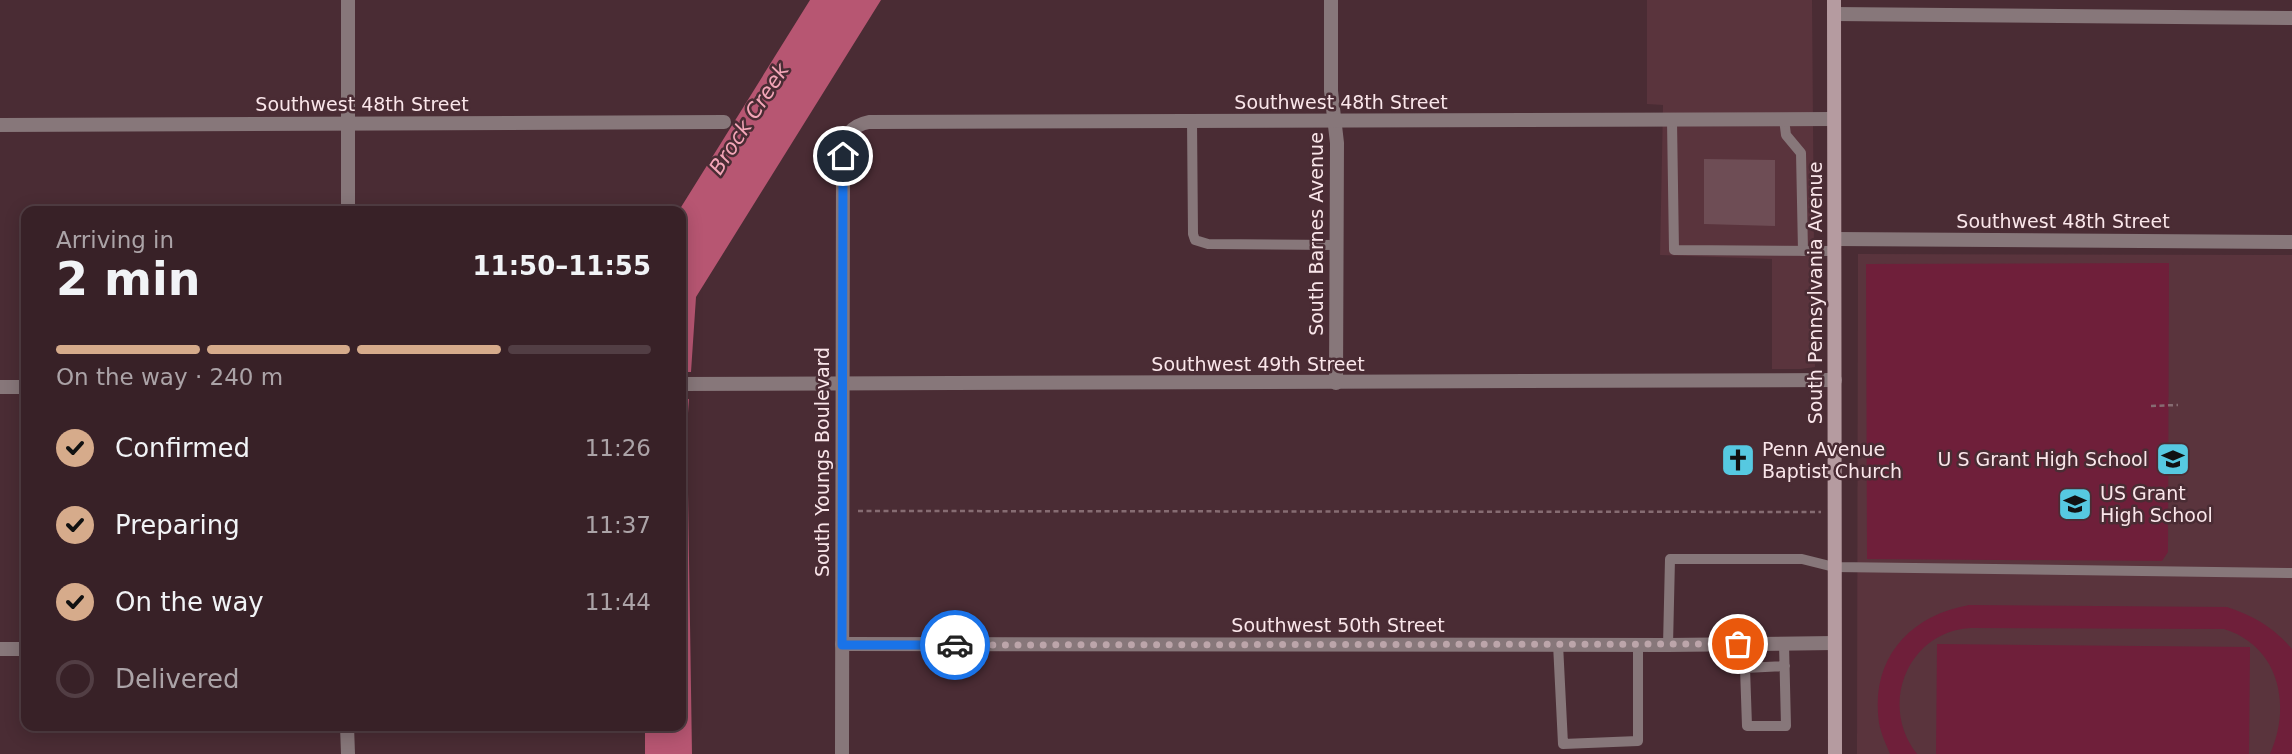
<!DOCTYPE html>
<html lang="en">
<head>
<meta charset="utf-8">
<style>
	body { margin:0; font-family:"DejaVu Sans",sans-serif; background:#3f292f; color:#f1f3f6; height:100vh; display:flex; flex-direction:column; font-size:26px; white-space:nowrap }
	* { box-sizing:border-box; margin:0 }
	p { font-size:23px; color:#aba3a7 }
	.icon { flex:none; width:38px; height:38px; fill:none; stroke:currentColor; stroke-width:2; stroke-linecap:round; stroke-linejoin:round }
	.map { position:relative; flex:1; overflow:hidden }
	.side { position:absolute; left:21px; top:206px; width:665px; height:525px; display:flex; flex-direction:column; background:#382127; border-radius:14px; box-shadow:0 4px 18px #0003,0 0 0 2px #523e44 }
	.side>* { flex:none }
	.pin { position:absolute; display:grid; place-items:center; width:60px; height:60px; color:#fff; margin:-30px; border:4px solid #fff; border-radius:50%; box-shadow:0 2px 7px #0007 }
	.courier { position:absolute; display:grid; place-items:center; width:70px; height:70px; margin:-35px; border:5px solid #1a73e8; border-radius:50%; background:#fff; color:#222; box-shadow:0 2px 9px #0007 }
	.overview em { font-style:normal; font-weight:700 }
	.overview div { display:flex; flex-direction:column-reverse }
	.overview { display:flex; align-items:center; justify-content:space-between; height:119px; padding:0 35px }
	h1 { font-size:46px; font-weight:700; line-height:52px }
	.bar { display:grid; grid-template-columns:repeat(4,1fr); gap:10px 7px; align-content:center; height:84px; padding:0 35px }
	.bar i { height:9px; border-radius:5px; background:#523e44 }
	.bar .selected { background:#d6ab8b }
	.bar p { grid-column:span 4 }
	ol { padding:0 35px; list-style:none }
	li { display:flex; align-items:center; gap:21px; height:77px }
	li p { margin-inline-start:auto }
	li .icon { padding:7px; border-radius:50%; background:#d6ab8b; color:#111; stroke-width:4 }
	li:last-child { color:#aba3a7 }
	li i { width:38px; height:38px; border:4px solid #523e44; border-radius:50% }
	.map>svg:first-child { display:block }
</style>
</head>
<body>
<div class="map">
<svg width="2292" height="754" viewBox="0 0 2292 754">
	<rect width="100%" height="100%" fill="#4a2c34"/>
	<g fill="#5a343d">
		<polygon points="1647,0 1812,0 1815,367 1801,369 1772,369 1772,259 1660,255 1663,105 1647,104"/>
		<polygon points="1858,254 2292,255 2292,754 1857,754"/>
	</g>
	<g fill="#6f1f3a">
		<polygon points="2169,263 2168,552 2162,561 1867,559 1866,264"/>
		<path d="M1969,605L2227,607C2254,616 2273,627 2292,649V754H2270C2292,705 2279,646 2224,629L1971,628C1908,631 1878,705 1917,754H1890C1886,744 1881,734 1879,723C1870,660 1908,616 1969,605Z"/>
		<polygon points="1937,644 2250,647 2249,754 1936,754"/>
	</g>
	<g fill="#b75672">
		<polygon points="810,0 881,0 696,297 691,372 681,372 681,212 678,212"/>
		<polygon points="689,399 687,427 692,754 645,754 645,726 681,726 681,400"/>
	</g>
	<polygon fill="#6e4d55" points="1704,159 1775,160 1775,226 1704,224"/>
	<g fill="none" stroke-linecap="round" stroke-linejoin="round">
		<g stroke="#866c72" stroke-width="2.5" stroke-dasharray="5 3.5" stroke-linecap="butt">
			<polyline points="2151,406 2178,405"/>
			<polyline points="858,511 1821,512"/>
		</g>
		<g stroke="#87777a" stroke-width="10">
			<polyline points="1784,119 1786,135 1801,153 1803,251"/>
			<polyline points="1192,121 1193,234 1195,240 1208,244 1336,245"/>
			<polyline points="1672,121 1674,250 1835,251"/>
			<polyline points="1558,644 1563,744 1638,741 1638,645"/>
			<polyline points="1784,644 1786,726 1747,726 1745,668 1785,666"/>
			<polyline points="1668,645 1670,559 1802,559 1834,567 2292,573"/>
		</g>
		<g stroke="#87777a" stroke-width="14">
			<polyline points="1331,0 1331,91 1337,143 1336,383"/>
			<polyline points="1834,14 2292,18"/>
			<polyline points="0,125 724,122"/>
			<polyline points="1835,239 2292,242"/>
			<polyline points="681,384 1835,380"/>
			<polyline points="0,387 26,387"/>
			<polyline points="842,644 1668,645 1834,643"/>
			<polyline points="0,649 26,649"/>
			<path d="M842,754L843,156C845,136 849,126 869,122L1834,119"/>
		</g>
		<g stroke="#87777a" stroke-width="14">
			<polyline points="348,212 348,0"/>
			<polyline points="347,726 348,754"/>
		</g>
		<polyline stroke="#b59ba0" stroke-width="14" points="1834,0 1835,754"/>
	</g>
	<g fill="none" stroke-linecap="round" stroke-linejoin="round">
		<polyline stroke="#bca5aa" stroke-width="7" stroke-dasharray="0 12.6" points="955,645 1738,644"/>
		<polyline stroke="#1a73e8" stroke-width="9" points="843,156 842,645 955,645"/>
	</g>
	<defs>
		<g id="school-square" transform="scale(1.75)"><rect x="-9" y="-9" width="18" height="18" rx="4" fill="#56c9e1" stroke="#4a2c34"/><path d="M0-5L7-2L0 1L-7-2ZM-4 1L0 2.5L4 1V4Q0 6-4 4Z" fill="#111"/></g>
		<g id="church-square" transform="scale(1.75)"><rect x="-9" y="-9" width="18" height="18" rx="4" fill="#56c9e1" stroke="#4a2c34"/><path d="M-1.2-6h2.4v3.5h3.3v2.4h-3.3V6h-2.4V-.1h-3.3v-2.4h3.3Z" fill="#111"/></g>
	</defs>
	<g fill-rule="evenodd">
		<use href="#school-square" x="2173" y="459"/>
		<use href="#church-square" x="1738" y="460"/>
		<use href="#school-square" x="2075" y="504"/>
	</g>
	<g text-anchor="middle" stroke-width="5" stroke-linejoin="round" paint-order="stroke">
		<g font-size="19" fill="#fae6ea" stroke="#4a2c34">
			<text x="1341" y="109">Southwest 48th Street</text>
			<text x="362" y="111">Southwest 48th Street</text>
			<text x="2063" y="228">Southwest 48th Street</text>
			<text transform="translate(1316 234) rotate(-90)" y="7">South Barnes Avenue</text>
			<text transform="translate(1815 293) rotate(-90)" y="7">South Pennsylvania Avenue</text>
			<text x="1258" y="371">Southwest 49th Street</text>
			<text transform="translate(822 462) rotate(-90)" y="7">South Youngs Boulevard</text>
			<text x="1338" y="632">Southwest 50th Street</text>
		</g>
		<g font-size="19" fill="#fae6ea" stroke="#4a2c34" text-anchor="start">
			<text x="1762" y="456">Penn Avenue<tspan x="1762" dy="22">Baptist Church</tspan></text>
			<text x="2148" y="466" text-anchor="end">U S Grant High School</text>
			<text x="2100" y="500">US Grant<tspan x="2100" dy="22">High School</tspan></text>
		</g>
		<g font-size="21" font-style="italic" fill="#f4a6b8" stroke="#4a2c34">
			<text transform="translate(749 119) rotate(-57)" y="7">Brock Creek</text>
		</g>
	</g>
</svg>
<div class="pin" style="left:1738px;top:644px;background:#ea580c"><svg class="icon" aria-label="bag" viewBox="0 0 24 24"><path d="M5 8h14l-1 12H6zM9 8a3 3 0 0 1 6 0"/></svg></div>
<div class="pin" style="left:843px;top:156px;background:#1f2937"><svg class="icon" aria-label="home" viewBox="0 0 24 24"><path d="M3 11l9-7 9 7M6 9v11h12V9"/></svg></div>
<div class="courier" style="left:955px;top:645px"><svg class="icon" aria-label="car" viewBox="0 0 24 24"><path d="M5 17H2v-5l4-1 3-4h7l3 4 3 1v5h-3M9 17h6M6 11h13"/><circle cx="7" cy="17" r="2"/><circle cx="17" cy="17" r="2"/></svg></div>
<section class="side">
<div class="overview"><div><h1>2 min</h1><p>Arriving in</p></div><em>11:50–11:55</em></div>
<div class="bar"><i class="selected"></i><i class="selected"></i><i class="selected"></i><i></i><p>On the way · 240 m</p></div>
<ol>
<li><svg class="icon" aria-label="check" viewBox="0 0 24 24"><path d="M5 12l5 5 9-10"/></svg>Confirmed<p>11:26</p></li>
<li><svg class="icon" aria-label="check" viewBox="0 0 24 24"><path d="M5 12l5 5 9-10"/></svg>Preparing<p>11:37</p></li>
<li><svg class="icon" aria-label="check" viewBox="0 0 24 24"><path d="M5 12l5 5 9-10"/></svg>On the way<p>11:44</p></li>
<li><i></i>Delivered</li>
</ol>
</section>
</div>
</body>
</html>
